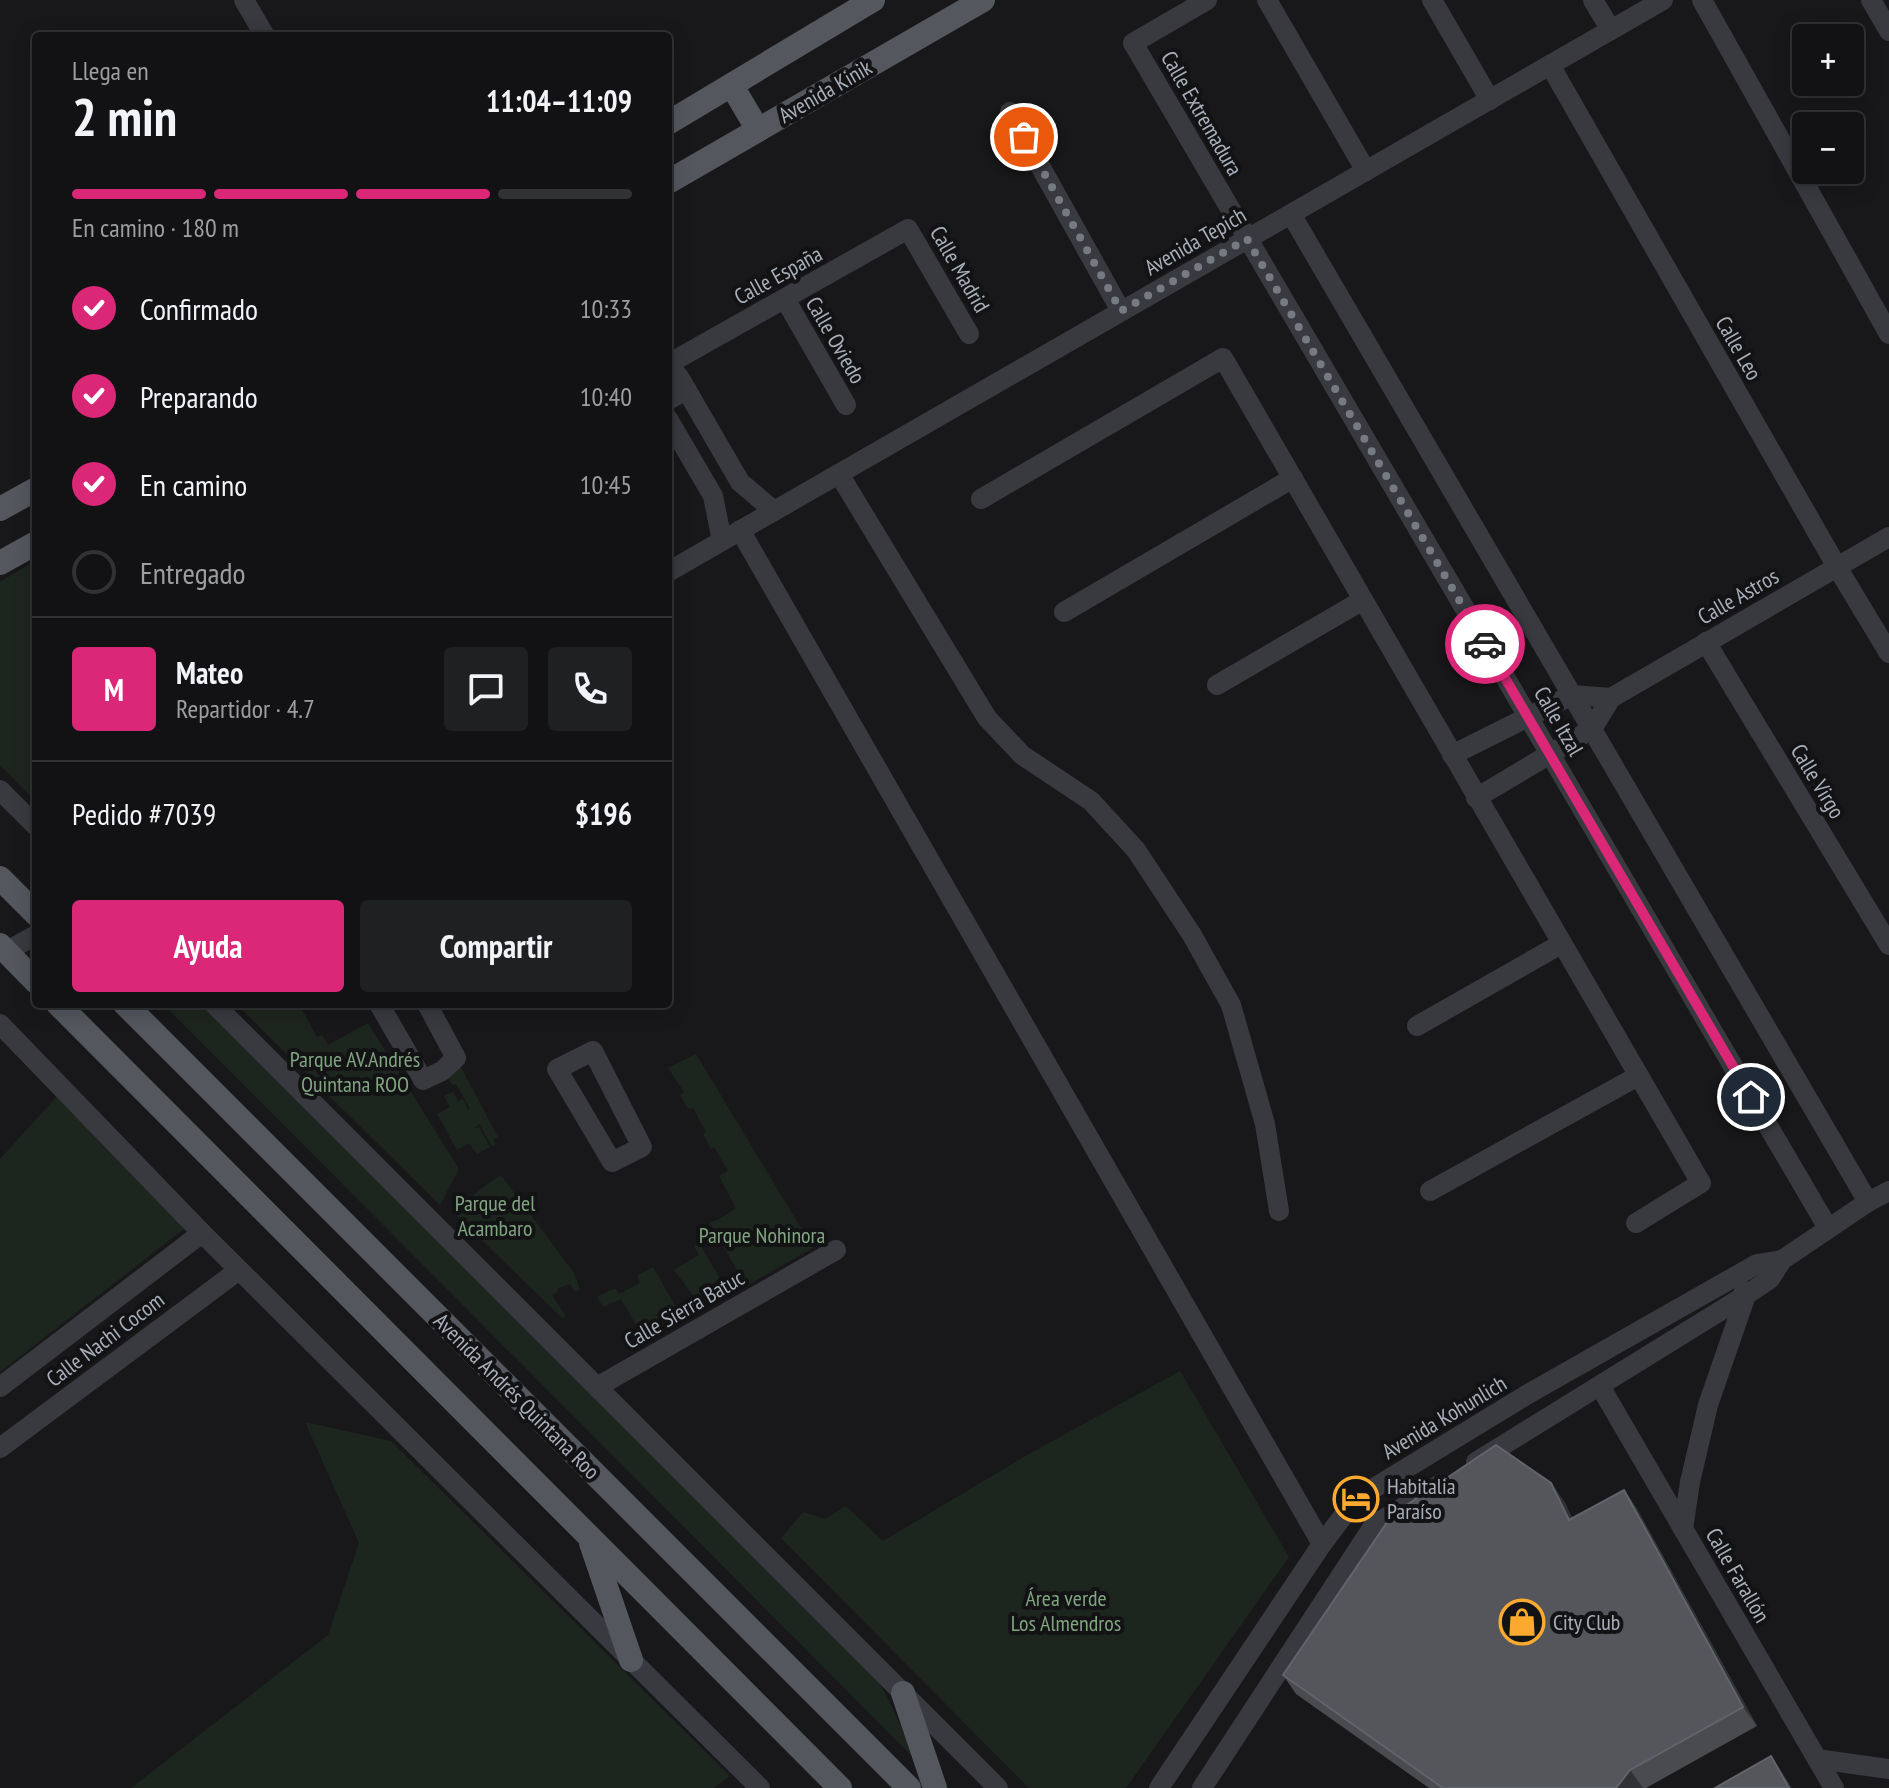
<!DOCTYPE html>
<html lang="es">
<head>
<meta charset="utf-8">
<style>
	body { margin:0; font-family:"PT Sans Narrow",sans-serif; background:#1f2022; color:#f1f3f6; height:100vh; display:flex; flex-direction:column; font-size:30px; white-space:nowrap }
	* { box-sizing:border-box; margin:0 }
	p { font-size:26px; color:#9c9ea0 }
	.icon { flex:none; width:44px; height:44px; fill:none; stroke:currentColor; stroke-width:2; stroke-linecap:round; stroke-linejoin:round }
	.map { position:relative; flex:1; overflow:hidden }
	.sheet { position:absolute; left:32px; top:32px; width:640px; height:976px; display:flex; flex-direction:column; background:#121214; border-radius:8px; box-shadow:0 4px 20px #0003,0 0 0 2px #313234 }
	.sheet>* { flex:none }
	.buttons { position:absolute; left:1792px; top:24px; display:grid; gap:16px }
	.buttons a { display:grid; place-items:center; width:72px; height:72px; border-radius:8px; background:#121214; box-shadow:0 4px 20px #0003,0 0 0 2px #313234; font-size:40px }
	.pin { position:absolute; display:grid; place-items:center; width:68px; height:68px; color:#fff; margin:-34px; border:4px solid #fff; border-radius:50%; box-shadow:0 2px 8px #0007 }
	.courier { position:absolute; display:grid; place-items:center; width:80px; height:80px; margin:-40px; border:6px solid #db2777; border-radius:50%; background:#fff; color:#222; box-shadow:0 2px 10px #0007 }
	.headline em { font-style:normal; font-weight:700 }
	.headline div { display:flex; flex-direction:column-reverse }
	.headline { display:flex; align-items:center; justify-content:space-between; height:136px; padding:0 40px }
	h1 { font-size:52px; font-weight:700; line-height:60px }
	.bar { display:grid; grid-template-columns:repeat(4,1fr); gap:12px 8px; align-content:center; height:96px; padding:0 40px }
	.bar i { height:10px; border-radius:6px; background:#313234 }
	.bar .on { background:#db2777 }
	.bar p { grid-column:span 4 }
	.line { display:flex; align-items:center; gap:20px; padding:0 40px; border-top:2px solid #313234 }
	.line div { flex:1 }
	.round { display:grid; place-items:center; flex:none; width:84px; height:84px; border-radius:8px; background:#1f2022 }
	ol { padding:0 40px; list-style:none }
	li { display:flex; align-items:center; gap:24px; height:88px }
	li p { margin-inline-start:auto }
	li .icon { padding:8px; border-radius:50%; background:#db2777; color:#fff; stroke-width:4 }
	li:last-child { color:#9c9ea0 }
	li i { width:44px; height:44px; border:4px solid #313234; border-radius:50% }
	.button { display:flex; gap:16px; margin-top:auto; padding:16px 40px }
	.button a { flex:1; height:92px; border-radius:8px; background:#db2777; color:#fff; font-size:32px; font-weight:700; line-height:92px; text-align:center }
	.button a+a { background:#1f2022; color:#f1f3f6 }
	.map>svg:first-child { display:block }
</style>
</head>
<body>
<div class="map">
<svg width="1889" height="1788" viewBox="0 0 1889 1788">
	<rect width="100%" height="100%" fill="#18181a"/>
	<g fill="#1d261e">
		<polygon points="36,560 36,802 0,765 0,582"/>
		<polygon points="163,1004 207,1004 867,1666 885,1693 918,1762"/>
		<polygon points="236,1004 299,1004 317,1037 322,1035 328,1045 368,1023 459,1169 440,1205"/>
		<polygon points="696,1054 813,1248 746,1286 710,1223 723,1217 736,1208 719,1176 728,1171 714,1147 711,1149 703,1134 706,1132 693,1108 688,1109 680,1095 684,1092 668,1068"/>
		<polygon points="456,1058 498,1137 493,1140 496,1144 492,1146 479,1124 475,1127 476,1129 479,1127 490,1147 477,1154 469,1143 457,1150 437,1114 450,1107 444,1096 453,1092 458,1101 463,1099 468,1109 466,1111 470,1109 456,1084 453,1085 448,1078"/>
		<polygon points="61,1092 189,1225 0,1372 0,1159"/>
		<polygon points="501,1175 574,1273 580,1290 574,1291 570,1284 557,1289 558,1292 552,1295 566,1316 563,1319 453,1212 487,1184"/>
		<polygon points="699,1243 727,1290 701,1306 674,1270 699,1255 694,1246"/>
		<polygon points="653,1267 681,1316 643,1337 621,1299 603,1307 597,1297 615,1288 619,1294 640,1283 637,1275"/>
		<polygon points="1180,1371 1289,1557 1126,1788 1029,1788 781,1538 803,1512 825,1519 846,1506 883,1541 1029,1454"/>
		<polygon points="305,1422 391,1441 730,1776 714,1788 131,1788 328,1635 359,1543"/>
	</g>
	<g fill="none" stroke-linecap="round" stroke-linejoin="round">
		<g stroke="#393a3f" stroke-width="20">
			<polyline points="244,0 265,36"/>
			<polyline points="1207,0 1133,43 1828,1228"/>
			<polyline points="1267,0 1366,171"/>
			<polyline points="1432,0 1490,100"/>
			<polyline points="1593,0 1611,30"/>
			<polyline points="1702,0 1889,334"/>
			<polyline points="1871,0 1889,31"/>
			<polyline points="1550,65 1837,567 1889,653"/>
			<polyline points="1010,112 1121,311"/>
			<polyline points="1291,214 1868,1202"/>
			<polyline points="785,299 846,405"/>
			<polyline points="670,363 908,229 969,334"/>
			<polyline points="673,370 679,377 740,482 774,511"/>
			<polyline points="668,400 687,390"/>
			<polyline points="668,419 713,496 722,541"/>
			<polyline points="839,474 987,718 1022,755 1091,801 1136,850 1192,935 1231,1005 1265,1124 1279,1211"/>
			<polyline points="981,499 1223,358 1701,1183 1636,1223"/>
			<polyline points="740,530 1322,1544"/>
			<polyline points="668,572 1663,0"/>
			<polyline points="1064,612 1293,478"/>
			<polyline points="1706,642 1889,945"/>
			<polyline points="1217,685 1363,600"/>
			<polyline points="1452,755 1572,695 1611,698"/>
			<polyline points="0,790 36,826"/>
			<polyline points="1476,798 1592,729 1611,698 1889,537"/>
			<polyline points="7,951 36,935"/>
			<polyline points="214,1004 998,1788"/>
			<polyline points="379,1004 423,1080 442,1071 456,1058 427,1004"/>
			<polyline points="0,1024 202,1233 760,1788"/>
			<polyline points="1417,1026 1561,944"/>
			<polygon points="593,1051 642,1147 612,1162 557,1069"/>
			<polyline points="1430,1191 1638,1076"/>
			<polyline points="1600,1386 1834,1788"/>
			<polyline points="0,1387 202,1233"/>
			<polyline points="597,1387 836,1250"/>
			<polyline points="0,1448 239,1270"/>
			<polyline points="1476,1462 1746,1295 1770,1279 1782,1260 1868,1202 1889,1191"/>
			<polyline points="1683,1529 1690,1482 1708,1405 1746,1295 1744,1291"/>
			<polyline points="1817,1759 1889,1769"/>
			<polyline points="1159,1788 1322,1544 1356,1499 1528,1394 1757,1264 1782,1260"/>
			<polyline points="1202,1788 1374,1525 1439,1485"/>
		</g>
		<g stroke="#54575e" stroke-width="24">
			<polyline points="732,86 758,130"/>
			<polyline points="668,123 873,0"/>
			<polyline points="668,182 983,0"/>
			<polyline points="0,509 36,489"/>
			<polyline points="0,563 36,543"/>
			<polyline points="0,878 36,914"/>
			<polyline points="0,945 36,982"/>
			<polyline points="58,1004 840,1788"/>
			<polyline points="125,1004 909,1788"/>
			<polyline points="591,1543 631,1660"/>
			<polyline points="903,1693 935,1788"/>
		</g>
	</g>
	<polygon fill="#494b4f" points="1551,1483 1565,1503 1572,1518 1624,1490 1637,1509 1757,1726 1646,1788 1429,1788 1296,1694 1283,1675"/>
	<g fill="#313235">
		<polygon points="1551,1483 1565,1503 1582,1539 1569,1520"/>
		<polygon points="1624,1490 1637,1509 1757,1726 1743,1707"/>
		<polygon points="1771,1756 1784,1775 1792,1788 1789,1788"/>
		<polygon points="1630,1770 1643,1788 1616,1788"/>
	</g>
	<g fill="#54565b" stroke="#61646a" stroke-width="2">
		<polygon points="1496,1445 1551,1483 1569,1520 1624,1490 1743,1707 1630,1770 1616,1788 1443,1788 1283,1675 1392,1515"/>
		<polygon points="1771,1756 1789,1788 1715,1788"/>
	</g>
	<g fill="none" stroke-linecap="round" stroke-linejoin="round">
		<polyline stroke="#767b82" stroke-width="8" stroke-dasharray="0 14.4" points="1024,137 1121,311 1247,239 1485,644"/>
		<polyline stroke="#db2777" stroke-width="10" points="1485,644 1751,1097"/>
	</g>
	<defs>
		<g id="hotel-ring" transform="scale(2.3)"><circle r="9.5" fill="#131315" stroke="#fbaa2f" stroke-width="1.5"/><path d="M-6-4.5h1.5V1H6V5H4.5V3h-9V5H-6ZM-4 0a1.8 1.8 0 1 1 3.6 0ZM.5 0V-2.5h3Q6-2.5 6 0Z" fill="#fbaa2f"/></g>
		<g id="shop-ring" transform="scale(2.3)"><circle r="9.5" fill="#131315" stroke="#fbaa2f" stroke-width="1.5"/><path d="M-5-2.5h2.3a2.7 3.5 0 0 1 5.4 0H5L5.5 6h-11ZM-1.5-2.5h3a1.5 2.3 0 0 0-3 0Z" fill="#fbaa2f"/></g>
	</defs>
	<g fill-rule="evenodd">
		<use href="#hotel-ring" x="1356" y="1499"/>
		<use href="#shop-ring" x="1522" y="1622"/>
	</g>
	<g text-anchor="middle" stroke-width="8" stroke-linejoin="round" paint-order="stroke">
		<g font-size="22" fill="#a9b0ba" stroke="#131315">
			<text transform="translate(825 91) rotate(-30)" y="8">Avenida Kinik</text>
			<text transform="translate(1202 113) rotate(60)" y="8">Calle Extremadura</text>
			<text transform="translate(1195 241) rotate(-30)" y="8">Avenida Tepich</text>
			<text transform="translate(960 269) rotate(60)" y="8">Calle Madrid</text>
			<text transform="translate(778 275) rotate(-29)" y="8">Calle España</text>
			<text transform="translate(836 340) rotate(60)" y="8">Calle Oviedo</text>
			<text transform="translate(1739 348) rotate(60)" y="8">Calle Leo</text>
			<text transform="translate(1738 596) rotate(-30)" y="8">Calle Astros</text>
			<text transform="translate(1559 721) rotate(60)" y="8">Calle Itzal</text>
			<text transform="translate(1818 781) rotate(59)" y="8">Calle Virgo</text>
			<text transform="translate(684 1309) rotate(-30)" y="8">Calle Sierra Batuc</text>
			<text transform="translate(105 1339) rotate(-37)" y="8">Calle Nachi Cocom</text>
			<text transform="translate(517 1396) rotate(45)" y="8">Avenida Andrés Quintana Roo</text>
			<text transform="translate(1444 1417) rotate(-31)" y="8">Avenida Kohunlich</text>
			<text transform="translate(1738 1575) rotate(60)" y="8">Calle Farallón</text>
		</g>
		<g font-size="22" fill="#80a680" stroke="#131315">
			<text x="355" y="1067">Parque AV.Andrés<tspan x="355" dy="25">Quintana ROO</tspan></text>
			<text x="495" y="1211">Parque del<tspan x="495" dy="25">Acambaro</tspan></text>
			<text x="762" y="1243">Parque Nohinora</text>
			<text x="1066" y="1606">Área verde<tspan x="1066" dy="25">Los Almendros</tspan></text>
		</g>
		<g font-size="22" fill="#a9b0ba" stroke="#131315" text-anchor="start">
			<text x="1387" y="1494">Habitalia<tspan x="1387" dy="25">Paraíso</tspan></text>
			<text x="1553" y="1630">City Club</text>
		</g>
	</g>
</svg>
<div class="buttons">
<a>+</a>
<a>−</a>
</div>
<div class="pin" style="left:1024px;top:137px;background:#ea580c"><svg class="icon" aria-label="bag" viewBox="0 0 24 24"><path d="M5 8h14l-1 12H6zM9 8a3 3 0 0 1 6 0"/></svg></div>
<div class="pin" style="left:1751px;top:1097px;background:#1f2937"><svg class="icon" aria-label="home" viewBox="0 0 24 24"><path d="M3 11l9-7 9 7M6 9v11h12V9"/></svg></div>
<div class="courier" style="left:1485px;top:644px"><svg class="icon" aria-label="car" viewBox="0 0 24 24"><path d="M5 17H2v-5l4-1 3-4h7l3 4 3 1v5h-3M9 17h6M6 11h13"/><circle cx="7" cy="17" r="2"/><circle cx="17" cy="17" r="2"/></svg></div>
<section class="sheet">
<div class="headline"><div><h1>2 min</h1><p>Llega en</p></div><em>11:04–11:09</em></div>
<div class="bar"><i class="on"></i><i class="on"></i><i class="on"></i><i></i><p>En camino · 180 m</p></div>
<ol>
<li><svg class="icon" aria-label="check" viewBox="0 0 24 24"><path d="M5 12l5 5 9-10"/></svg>Confirmado<p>10:33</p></li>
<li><svg class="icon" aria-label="check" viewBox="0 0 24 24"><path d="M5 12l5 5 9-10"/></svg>Preparando<p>10:40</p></li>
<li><svg class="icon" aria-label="check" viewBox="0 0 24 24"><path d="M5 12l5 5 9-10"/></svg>En camino<p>10:45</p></li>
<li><i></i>Entregado</li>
</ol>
<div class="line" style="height:144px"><b class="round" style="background:#db2777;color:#fff">M</b><div><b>Mateo</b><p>Repartidor · 4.7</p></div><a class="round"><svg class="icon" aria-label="chat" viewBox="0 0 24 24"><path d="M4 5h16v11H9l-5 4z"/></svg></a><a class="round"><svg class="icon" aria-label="phone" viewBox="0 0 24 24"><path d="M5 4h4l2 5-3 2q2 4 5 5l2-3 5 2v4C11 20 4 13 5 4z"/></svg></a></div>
<div class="line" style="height:104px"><div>Pedido #7039</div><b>$196</b></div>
<div class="button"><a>Ayuda</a><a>Compartir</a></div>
</section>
</div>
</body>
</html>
